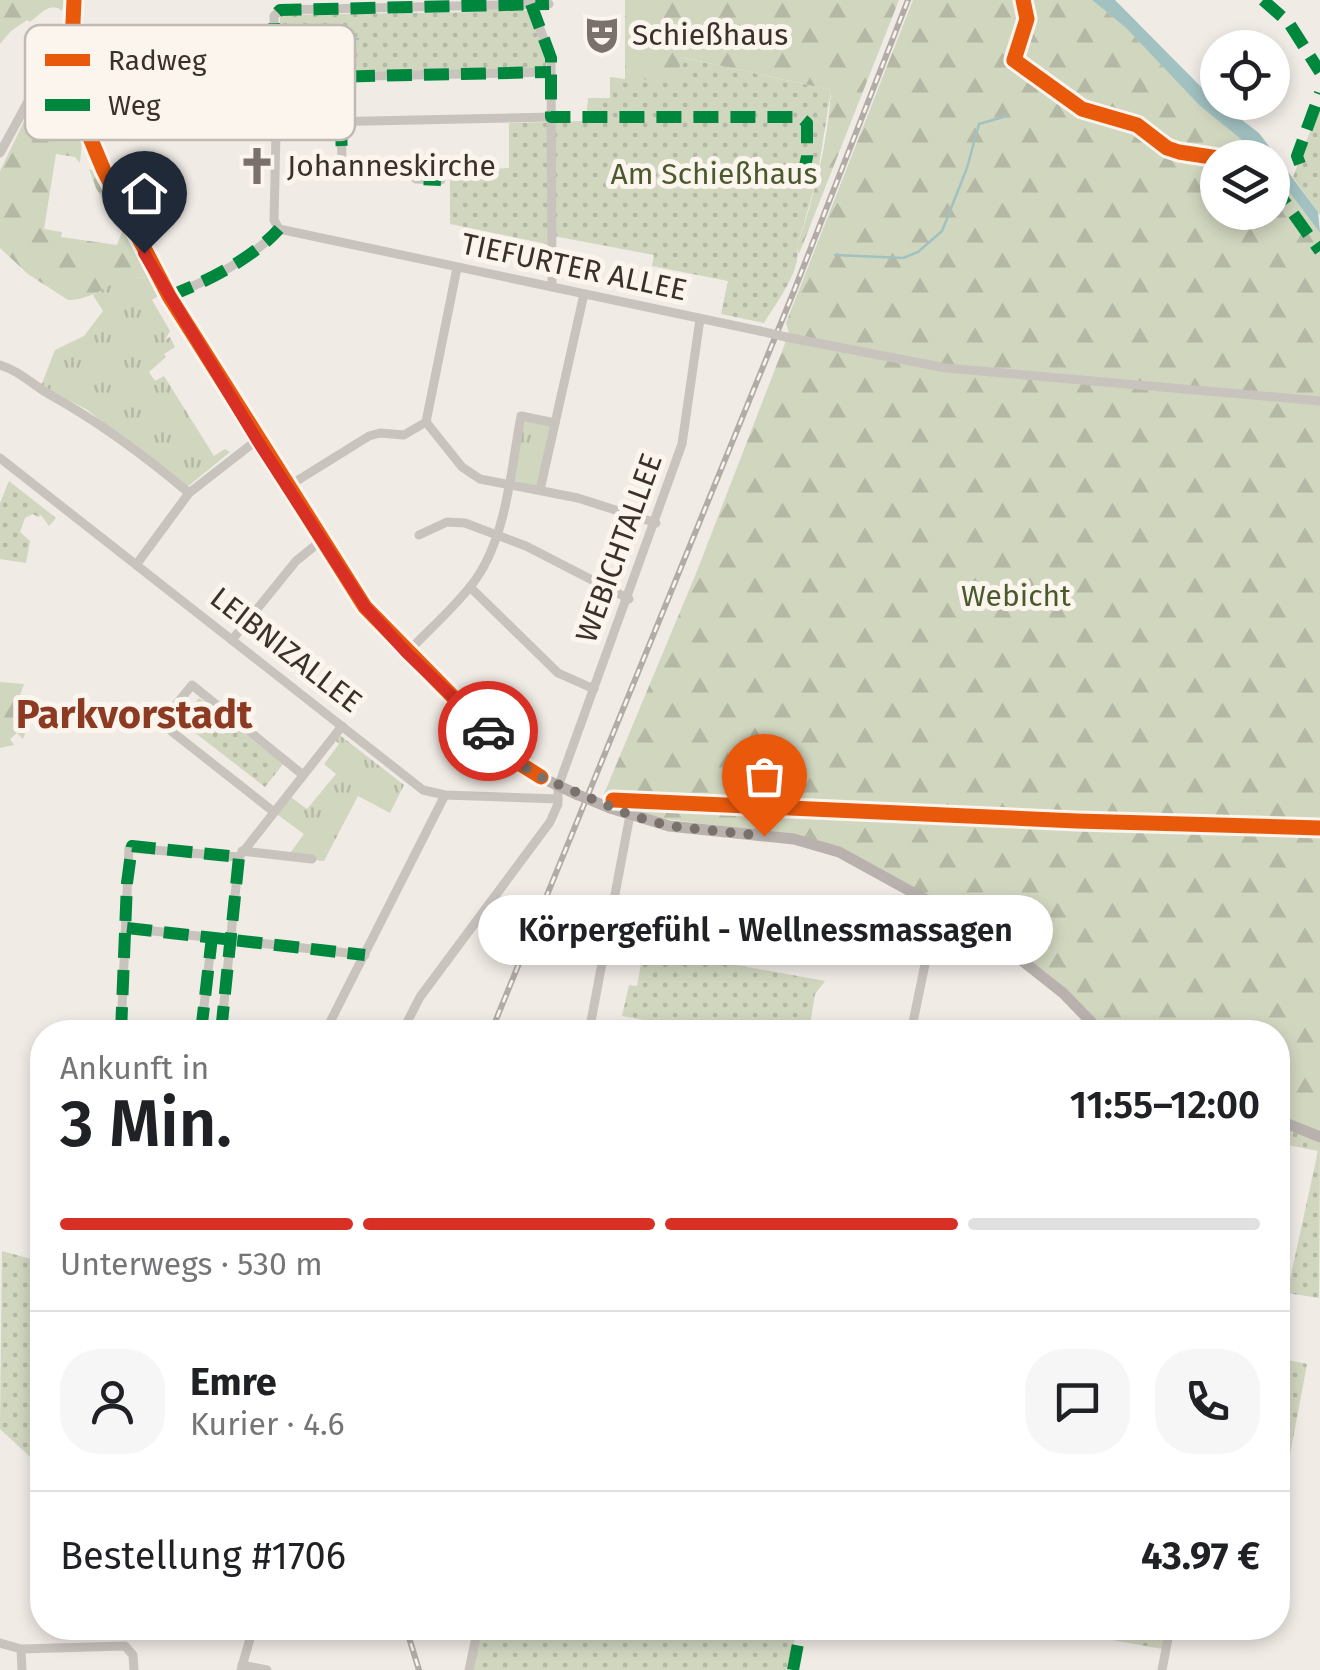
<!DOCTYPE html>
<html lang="de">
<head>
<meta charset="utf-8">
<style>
	body { margin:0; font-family:"Fira Sans",sans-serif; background:#f6f6f6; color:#202124; height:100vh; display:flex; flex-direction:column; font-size:38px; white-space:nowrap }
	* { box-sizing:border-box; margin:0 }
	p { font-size:32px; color:#757577 }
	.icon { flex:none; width:55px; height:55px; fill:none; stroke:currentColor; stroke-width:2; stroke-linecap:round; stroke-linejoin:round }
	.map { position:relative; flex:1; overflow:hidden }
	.panel { position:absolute; left:30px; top:1020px; width:1260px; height:620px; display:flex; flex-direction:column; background:#fff; border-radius:40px; box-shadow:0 5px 15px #0003 }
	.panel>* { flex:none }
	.controls { position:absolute; left:1200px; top:30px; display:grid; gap:20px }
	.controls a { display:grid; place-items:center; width:90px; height:90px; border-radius:50%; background:#fff; box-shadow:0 5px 15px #0003; font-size:50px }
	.pin { position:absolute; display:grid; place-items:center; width:85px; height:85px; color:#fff; margin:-102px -42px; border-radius:50% 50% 50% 0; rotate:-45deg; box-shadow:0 0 10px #0007 }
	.pin .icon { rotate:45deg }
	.courier { position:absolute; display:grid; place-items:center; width:100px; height:100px; margin:-50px; border:8px solid #d93025; border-radius:50%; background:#fff; color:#222; box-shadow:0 2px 12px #0007 }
	.bubble { position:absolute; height:70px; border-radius:35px; background:#fff; box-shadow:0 5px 15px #0003; font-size:32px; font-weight:600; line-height:70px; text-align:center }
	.summary em { font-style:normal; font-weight:600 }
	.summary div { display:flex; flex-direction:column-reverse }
	.summary { display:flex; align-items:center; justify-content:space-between; height:170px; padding:0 30px }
	h1 { font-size:65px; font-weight:600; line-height:75px }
	.bar { display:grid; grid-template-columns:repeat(4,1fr); gap:15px 10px; align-content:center; height:120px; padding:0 30px }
	.bar i { height:12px; border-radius:8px; background:#e0e0e0 }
	.bar .on { background:#d93025 }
	.bar p { grid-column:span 4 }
	.line { display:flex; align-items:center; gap:25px; padding:0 30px; border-top:2px solid #e0e0e0 }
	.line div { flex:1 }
	.round { display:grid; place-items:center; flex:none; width:105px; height:105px; border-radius:40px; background:#f6f6f6 }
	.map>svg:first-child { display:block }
</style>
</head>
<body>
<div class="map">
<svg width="1320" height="1670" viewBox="0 0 1320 1670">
	<defs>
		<pattern id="grass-dots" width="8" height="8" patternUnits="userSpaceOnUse" patternTransform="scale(2.5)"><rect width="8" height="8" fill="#d1d6bf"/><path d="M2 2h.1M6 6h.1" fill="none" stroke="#b4b8a4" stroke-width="1.8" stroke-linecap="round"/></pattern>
		<pattern id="forest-firs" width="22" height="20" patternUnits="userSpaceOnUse" patternTransform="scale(2.5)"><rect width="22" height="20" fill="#d1d6bf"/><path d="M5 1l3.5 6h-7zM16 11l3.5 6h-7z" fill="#b4b8a4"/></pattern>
		<pattern id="park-tufts" width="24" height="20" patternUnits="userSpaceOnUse" patternTransform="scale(2.5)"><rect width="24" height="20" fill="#d1d6bf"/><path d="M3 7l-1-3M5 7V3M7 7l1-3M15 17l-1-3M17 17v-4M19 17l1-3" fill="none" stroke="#b4b8a4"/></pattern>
	</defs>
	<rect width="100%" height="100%" fill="#f0ebe5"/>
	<g fill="url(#grass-dots)">
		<path d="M485,9L530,11C537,28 551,51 545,69L280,73V15L485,12Z"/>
		<path d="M680,57L831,90L817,178L797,247C802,270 776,303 764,323L721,314L728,281L652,266L654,255L548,235L547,244L450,224V171L509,168V123L586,121L588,98H610V77L625,79Z"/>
		<polygon points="1320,105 1320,215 1293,177"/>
		<polygon points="9,481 56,518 49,526 41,515 38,517 33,514 25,518 20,532 30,541 26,563 0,559 0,503"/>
		<polygon points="199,698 283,764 265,787 180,721"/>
		<polygon points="644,948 825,981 815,994 809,1032 707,1032 622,1016 629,985 637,986"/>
		<polygon points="1278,1124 1320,1142 1319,1298 1287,1293 1318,1151 1278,1143"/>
		<polygon points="2,1251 42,1262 42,1468 0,1429"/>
		<polygon points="1278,1358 1307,1364 1282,1497 1278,1496"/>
		<polygon points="481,1628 797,1628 789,1670 473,1670"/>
		<polygon points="1046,1628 1166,1628 1162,1649"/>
	</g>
	<g fill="url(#forest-firs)">
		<path d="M0,0H64L62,11C50,0 38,17 30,22L27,20L11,31L0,44Z"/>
		<path d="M625,0H899L799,254L797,247C814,196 828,143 831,90L681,57L678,80L625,79Z"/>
		<polygon points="913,0 1092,0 1126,28 1200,106 1263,157 1218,158 1218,212 1272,212 1273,170 1320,233 1320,1133 1278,1115 1278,1032 1108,1032 1058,982 1028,958 841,848 806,837 658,818 620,804 604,794 697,571 789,333 786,323"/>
		<path d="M52,104L67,110L82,141L80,163L75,157L56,154L44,229L62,232L61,237L117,245L122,232L96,188L89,169L97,173L148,278C118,273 98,300 68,300L28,274L0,248V171L29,111Z"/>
		<path d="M0,682L24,684L19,698C27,713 30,724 23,739L17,733L10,739L14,745L0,748Z"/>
	</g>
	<g fill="url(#park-tufts)">
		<polygon points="125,277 148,278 158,296 152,300 170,331 165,340 170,337 175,347 164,354 166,357 149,372 155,381 164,376 214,456 225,449 230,452 186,488 86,409 41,386 55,350 84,336 103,311 93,295"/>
		<polygon points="524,420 550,426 537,486 512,480"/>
		<polygon points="337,733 404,785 390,813 358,796 324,861 288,856 304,834 274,812 288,795 307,809 336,774 324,764 339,744 333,738"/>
	</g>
	<polygon fill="#a1c2c1" points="1092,0 1115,0 1209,95 1259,133 1318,212 1320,233 1273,170 1272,158 1263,157 1200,106 1126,28"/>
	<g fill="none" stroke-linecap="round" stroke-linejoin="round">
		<g stroke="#a1c2c1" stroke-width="2.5">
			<polyline points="323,38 358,39"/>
			<polyline points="835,255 903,258 918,252 942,231 967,168 979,124 1007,116"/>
		</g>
		<g stroke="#c9c3be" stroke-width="9">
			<polyline points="531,4 551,58 552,287"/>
			<polyline points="276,78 551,72"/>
			<path d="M39,86C62,81 68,96 80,112"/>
			<polyline points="37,87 57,71 83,67 265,117 273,123 276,133 274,220 279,229"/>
			<polyline points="341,121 342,163"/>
			<polyline points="276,122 274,16 280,10 549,4"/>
			<polyline points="274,123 551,117"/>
			<polyline points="0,153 68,28"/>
			<polyline points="322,164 417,171 416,179 441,180"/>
			<polyline points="279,229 760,331"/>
			<path d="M169,296C206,282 252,259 279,229"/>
			<polyline points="786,337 946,368 1320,401"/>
			<path d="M0,365C19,371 31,383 47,393C98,421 144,455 189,493"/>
			<polyline points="426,422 462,467 480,479 578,498 656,523"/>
			<polyline points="0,458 423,790 445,795 558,799"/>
			<polyline points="287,487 369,436 380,433 404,435 426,422 457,268"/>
			<polyline points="540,490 584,294"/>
			<polyline points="419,535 447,522 465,523 526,546 629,599"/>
			<polyline points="136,565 189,493 257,440"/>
			<polyline points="470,587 558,673 594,689"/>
			<polyline points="232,640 296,561 322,540"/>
			<path d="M407,653C429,629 457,606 476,579C507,534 511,469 521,416L555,423"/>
			<polyline points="274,812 161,723 192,685 303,775"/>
			<polyline points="242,851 312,859"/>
			<polyline points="127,928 365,955"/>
			<polyline points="121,1032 129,848 239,857"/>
			<polyline points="201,1032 212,937"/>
			<polyline points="221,1032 239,857 342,726"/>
			<polyline points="325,1032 445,795"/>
			<polyline points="402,1032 420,997 550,822 558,804 558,787 682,444 700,319"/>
			<polyline points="589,1032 630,815"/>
			<polyline points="911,1032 937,906"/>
			<polyline points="0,1643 21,1649 22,1670"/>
			<polyline points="21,1649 125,1646 133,1655 134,1670"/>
			<polyline points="242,1665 267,1670"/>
			<polyline points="241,1670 253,1628"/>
			<polyline points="469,1670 478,1628"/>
			<polyline points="1162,1670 1170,1628"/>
		</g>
		<g stroke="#b8b1ad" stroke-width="11">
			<polyline points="74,0 70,48 73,78 84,123 104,171 169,296 365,607 517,762 536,775 576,794"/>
			<polyline points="610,808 669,826 794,839 839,852 950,913 1019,958 1063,993 1101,1032"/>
			<polyline points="1278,1120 1320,1137"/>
		</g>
		<g stroke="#b1aca8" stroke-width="6">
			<g id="rail">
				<polyline points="491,1032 794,291 908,0"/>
				<polyline points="406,1628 419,1670"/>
			</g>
		</g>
		<use href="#rail" stroke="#fbf5ee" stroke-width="2.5" stroke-dasharray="8" stroke-linecap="butt"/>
		<polyline stroke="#c9c3be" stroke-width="9" points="760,331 786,337"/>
		<polyline stroke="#b8b1ad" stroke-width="11" points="576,794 610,808"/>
		<g stroke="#00873e" stroke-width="12" stroke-dasharray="25 12" stroke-linecap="butt">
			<polyline points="1263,0 1289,23 1320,72"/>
			<polyline points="531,4 551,58 551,117 800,117 807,123 807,157 802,178"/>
			<polyline points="276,78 551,72"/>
			<polyline points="341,121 342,163"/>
			<polyline points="276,122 274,16 280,10 549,4"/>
			<polyline points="322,164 417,171 416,179 441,180"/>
			<polyline points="1300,164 1297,156 1320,93"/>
			<polyline points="1272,184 1320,251"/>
			<path d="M169,296C206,282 252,259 279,229"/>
			<polyline points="127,928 365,955"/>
			<polyline points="121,1032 127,883 132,846 239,857 221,1032"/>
			<polyline points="201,1032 212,937"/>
			<polyline points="793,1670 801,1628"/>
		</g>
		<g stroke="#fbf5ee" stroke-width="21">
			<g id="cycleway">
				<polyline points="74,0 71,67 84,123 104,171 169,296 365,607 517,762 541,777"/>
				<polyline points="1023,0 1027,19 1014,60 1082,109 1137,125 1167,148 1179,152 1218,158"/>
				<polyline points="613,800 1077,821 1320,828"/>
			</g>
		</g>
		<use href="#cycleway" stroke="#e8590c" stroke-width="15"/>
	</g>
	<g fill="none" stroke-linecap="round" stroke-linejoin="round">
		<polyline stroke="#7a716c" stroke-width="10" stroke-dasharray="0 18" points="488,731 517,762 536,775 630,815 669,826 764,836"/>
		<polyline stroke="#d93025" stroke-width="12" points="144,253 257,440 365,607 407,653 488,731"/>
	</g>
	<defs>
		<g id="theatre-bare" transform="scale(3)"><path d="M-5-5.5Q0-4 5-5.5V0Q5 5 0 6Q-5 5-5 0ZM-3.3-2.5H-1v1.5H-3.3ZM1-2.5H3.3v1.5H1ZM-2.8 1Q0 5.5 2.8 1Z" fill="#7a716c" stroke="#fbf5ee" stroke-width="2.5" paint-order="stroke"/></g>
		<g id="church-bare" transform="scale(3)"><path d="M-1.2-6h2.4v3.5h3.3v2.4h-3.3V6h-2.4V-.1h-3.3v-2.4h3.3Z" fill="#7a716c" stroke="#fbf5ee" stroke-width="2.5" paint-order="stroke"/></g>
	</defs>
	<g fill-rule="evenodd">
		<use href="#theatre-bare" x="602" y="35"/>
		<use href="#church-bare" x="257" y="166"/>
	</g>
	<g text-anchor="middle" stroke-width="10" stroke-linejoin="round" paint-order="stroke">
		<g font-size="30" fill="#3b302b" stroke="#fbf5ee" text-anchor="start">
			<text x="632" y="45">Schießhaus</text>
			<text x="287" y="176">Johanneskirche</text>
		</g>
		<g font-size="30" fill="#4a5a2e" stroke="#fbf5ee">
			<text x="714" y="184">Am Schießhaus</text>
			<text x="1016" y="606">Webicht</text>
		</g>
		<g font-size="30" fill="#3b302b" stroke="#fbf5ee">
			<text transform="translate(574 267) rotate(12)" y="10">TIEFURTER ALLEE</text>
			<text transform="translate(619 548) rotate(-70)" y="10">WEBICHTALLEE</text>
			<text transform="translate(286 650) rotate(38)" y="10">LEIBNIZALLEE</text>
		</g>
		<g font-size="40" font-weight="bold" fill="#8c3b22" stroke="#fbf5ee">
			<text x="134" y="728">Parkvorstadt</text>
		</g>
	</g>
	<rect x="25" y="25" width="330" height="115" rx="15" fill="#fbf5ee" stroke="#c1bab4" stroke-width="2.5"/>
	<rect x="45" y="54" width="45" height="12" fill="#e8590c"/>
	<rect x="45" y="99" width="45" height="12" fill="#00873e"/>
	<g font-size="28" fill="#3b302b">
		<text x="108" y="70">Radweg</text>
		<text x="108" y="115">Weg</text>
	</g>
</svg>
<div class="controls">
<a><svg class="icon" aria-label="locate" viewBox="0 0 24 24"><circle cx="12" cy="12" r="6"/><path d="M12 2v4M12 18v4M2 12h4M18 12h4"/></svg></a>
<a><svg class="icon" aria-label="layers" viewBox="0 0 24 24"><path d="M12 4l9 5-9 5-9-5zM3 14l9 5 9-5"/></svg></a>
</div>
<div class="pin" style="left:764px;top:836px;background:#ea580c"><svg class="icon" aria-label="bag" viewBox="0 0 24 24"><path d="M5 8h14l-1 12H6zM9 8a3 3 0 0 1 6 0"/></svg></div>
<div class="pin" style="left:144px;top:253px;background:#1f2937"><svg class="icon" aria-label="home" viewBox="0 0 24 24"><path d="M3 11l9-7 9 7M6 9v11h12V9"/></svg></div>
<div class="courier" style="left:488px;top:731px"><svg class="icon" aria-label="car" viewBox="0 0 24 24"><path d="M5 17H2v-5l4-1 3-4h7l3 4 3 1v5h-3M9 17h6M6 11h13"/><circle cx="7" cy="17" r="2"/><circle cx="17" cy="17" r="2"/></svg></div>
<div class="bubble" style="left:478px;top:895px;width:575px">Körpergefühl - Wellnessmassagen</div>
<section class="panel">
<div class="summary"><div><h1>3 Min.</h1><p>Ankunft in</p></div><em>11:55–12:00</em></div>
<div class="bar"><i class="on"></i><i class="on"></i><i class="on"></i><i></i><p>Unterwegs · 530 m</p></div>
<div class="line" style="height:180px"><a class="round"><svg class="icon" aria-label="person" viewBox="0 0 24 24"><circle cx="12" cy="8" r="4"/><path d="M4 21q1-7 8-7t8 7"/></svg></a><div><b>Emre</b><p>Kurier · 4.6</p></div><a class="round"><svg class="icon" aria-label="chat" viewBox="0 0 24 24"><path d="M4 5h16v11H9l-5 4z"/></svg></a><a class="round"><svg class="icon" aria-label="phone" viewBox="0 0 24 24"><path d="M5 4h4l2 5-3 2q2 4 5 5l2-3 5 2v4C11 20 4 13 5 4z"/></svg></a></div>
<div class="line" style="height:130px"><div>Bestellung #1706</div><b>43.97 €</b></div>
</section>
</div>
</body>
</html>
